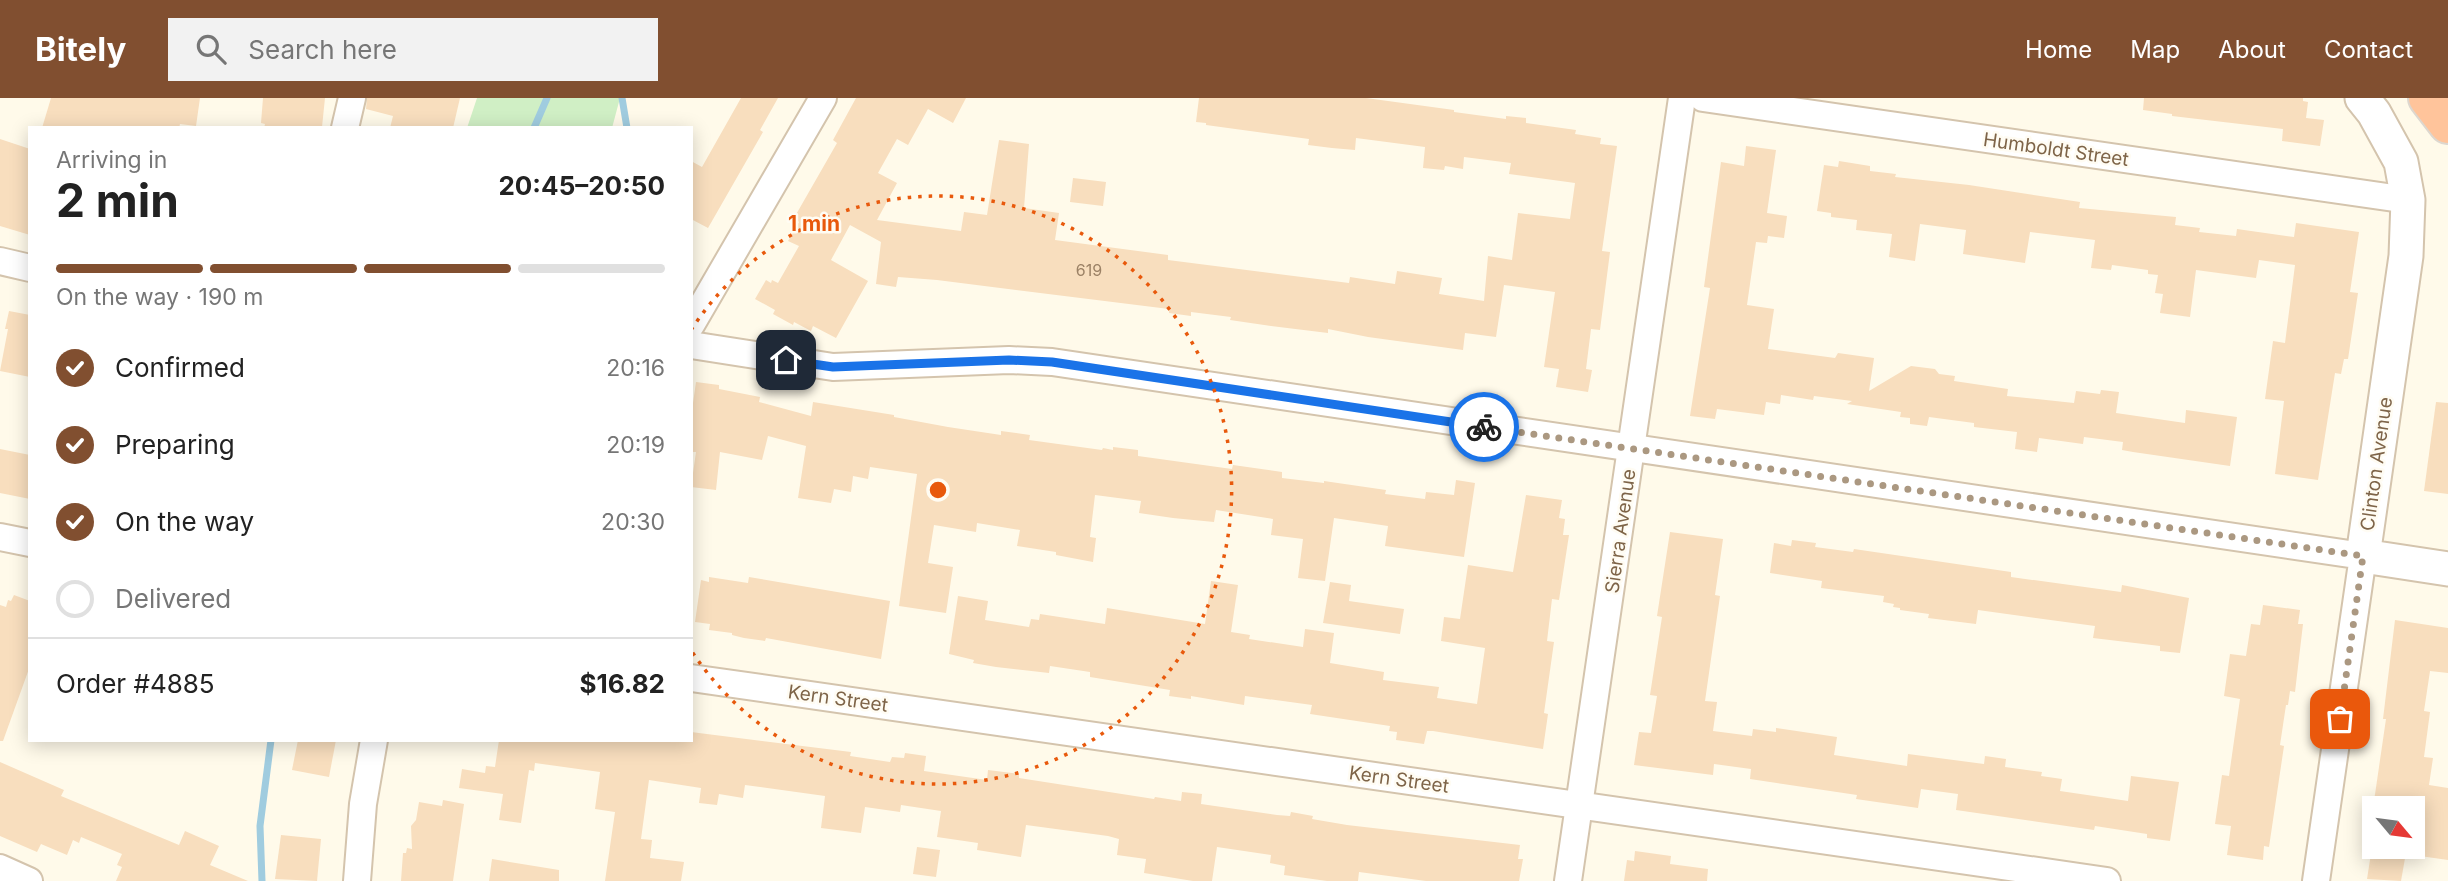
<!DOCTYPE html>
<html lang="en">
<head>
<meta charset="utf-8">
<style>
	body { margin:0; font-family:Inter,sans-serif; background:#f2f2f2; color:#222; height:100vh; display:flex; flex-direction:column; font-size:26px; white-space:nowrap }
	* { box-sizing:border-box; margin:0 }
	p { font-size:23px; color:#767676 }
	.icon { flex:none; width:38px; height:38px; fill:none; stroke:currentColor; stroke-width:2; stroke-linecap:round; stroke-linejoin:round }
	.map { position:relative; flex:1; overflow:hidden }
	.details { position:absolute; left:28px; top:28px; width:665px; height:616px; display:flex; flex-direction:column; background:#fff; border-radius:0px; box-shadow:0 4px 18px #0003 }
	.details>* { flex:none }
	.needle { width:46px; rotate:119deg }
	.fabs { position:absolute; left:2362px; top:698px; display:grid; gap:14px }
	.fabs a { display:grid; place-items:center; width:63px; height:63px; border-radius:0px; background:#fff; box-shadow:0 4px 18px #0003; font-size:35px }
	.pin { position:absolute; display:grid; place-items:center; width:60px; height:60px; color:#fff; margin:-30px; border-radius:14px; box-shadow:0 4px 10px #0006 }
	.courier { position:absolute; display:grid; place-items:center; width:70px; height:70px; margin:-35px; border:5px solid #1a73e8; border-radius:50%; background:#fff; color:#222; box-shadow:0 2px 9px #0007 }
	.headline em { font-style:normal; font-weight:700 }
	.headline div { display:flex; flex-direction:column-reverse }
	.headline { display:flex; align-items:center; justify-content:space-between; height:119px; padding:0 28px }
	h1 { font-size:46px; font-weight:700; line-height:52px }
	.bar { display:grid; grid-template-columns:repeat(4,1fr); gap:10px 7px; align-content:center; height:84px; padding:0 28px }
	.bar i { height:9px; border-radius:5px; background:#e0e0e0 }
	.bar .active { background:#814f30 }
	.bar p { grid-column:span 4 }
	.line { display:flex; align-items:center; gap:18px; padding:0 28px; border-top:2px solid #e0e0e0 }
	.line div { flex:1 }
	ol { padding:0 28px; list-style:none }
	li { display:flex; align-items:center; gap:21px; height:77px }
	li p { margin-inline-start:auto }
	li .icon { padding:7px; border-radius:50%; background:#814f30; color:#fff; stroke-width:4 }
	li:last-child { color:#767676 }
	li i { width:38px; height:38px; border:4px solid #e0e0e0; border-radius:50% }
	header { display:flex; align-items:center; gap:42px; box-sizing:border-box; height:98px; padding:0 35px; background:#814f30; color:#fff }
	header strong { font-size:33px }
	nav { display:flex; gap:38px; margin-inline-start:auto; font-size:24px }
	.search { width:490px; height:63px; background:#f2f2f2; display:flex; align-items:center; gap:18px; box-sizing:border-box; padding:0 24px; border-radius:0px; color:#767676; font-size:26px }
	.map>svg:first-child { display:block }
</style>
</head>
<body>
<header>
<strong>Bitely</strong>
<div class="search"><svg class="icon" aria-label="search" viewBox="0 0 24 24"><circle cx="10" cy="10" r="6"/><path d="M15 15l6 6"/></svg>Search here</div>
<nav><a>Home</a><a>Map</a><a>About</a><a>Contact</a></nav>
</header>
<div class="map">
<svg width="2448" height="783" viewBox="0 0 2448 783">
	<rect width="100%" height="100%" fill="#fffaea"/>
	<polygon fill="#d0efc5" points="477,0 620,0 612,30 467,30"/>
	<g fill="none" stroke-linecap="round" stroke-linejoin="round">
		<g stroke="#a0ccdf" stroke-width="7">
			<polyline points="622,0 627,30"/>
			<polyline points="534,30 547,0"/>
			<polyline points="262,783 260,728 271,642"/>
		</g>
	</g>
	<g fill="#f8debe">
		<polygon points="51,0 200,0 196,28 180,26 179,30 42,30"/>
		<polygon points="263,0 325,0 322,29 264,30 265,26 261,25"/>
		<polygon points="367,0 460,0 453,30 390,30 393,18 366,11"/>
		<polygon points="741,0 778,0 760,32 763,34 708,130 691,121 691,63 702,69"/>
		<polygon points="856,0 966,0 953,25 928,11 908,47 897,41 878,75 897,85 877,122 961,133 964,114 987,117 999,42 1029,46 1024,110 1059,115 1055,142 1168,157 1168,162 1349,185 1350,179 1395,186 1397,173 1442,180 1439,196 1484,203 1488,158 1512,162 1518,115 1570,121 1575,85 1509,76 1511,65 1464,59 1463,71 1445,68 1444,72 1423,70 1425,49 1356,40 1355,52 1332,50 1308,47 1309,41 1206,27 1206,25 1196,24 1199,0 1366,0 1454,12 1454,14 1506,21 1506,18 1526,20 1526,25 1576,32 1575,36 1601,40 1600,46 1617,48 1602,153 1610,154 1600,232 1591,231 1586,271 1592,272 1588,294 1556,289 1559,271 1544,269 1555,194 1504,187 1496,239 1465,235 1463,252 1368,239 1328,231 1328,235 1271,228 1230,222 1231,219 1191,214 1191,218 1169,215 1169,211 937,182 898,179 896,189 876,186 881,144 850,127 831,162 868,183 836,240 813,228 811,233 794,224 793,227 773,216 775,212 755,201 766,182 771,185 772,182 778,185 799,148 788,143 799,124 794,120 837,45 833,42"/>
		<polygon points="2144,0 2303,0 2303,3 2308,4 2306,20 2324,22 2320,48 2282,43 2283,31 2172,18 2172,16 2143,12"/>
		<polygon points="0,41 30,51 30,137 0,128"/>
		<polygon points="1746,48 1776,52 1767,115 1787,118 1784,140 1768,138 1767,145 1756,144 1747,207 1774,211 1768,251 1835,260 1838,255 1874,260 1869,293 1911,268 1935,271 1939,276 1955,278 1954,283 2008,291 2007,298 2074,305 2076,293 2100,296 2101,292 2119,294 2116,315 2185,325 2186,312 2237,319 2230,368 2133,354 2122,352 2123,344 2084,339 2083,346 2039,340 2037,354 2015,351 2017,334 1974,329 1974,325 1929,319 1927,328 1910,326 1910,320 1900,319 1901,314 1847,306 1852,303 1814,298 1813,302 1781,297 1780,306 1766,304 1764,317 1717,311 1715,321 1690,318 1710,190 1704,189 1721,64 1744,68"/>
		<polygon points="1839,63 1870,68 1870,73 1896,76 1895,79 1969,87 2080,104 2079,110 2176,119 2175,127 2200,130 2199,134 2236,138 2237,131 2294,139 2296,125 2359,134 2350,194 2358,195 2348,261 2344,261 2341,276 2335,275 2318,382 2275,376 2284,303 2265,301 2273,243 2285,245 2295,167 2259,162 2256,180 2196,172 2190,219 2160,215 2163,196 2155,195 2158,177 2148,176 2148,172 2112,167 2111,172 2091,170 2095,142 2030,134 2025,165 1963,156 1966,132 1920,126 1915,163 1889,159 1892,136 1856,132 1857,122 1831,119 1831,115 1817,113 1824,67 1838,69"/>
		<polygon points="1073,80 1106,84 1103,108 1070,104"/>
		<polygon points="9,213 30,217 30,279 0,273 8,231 5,231"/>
		<polygon points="696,284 719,287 719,291 760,299 759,304 811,318 813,304 894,317 894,319 948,329 1001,337 1001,333 1030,337 1029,342 1102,352 1103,350 1113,352 1113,349 1138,352 1138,358 1232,371 1233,367 1282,374 1282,380 1324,385 1324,383 1386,392 1385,396 1425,401 1426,394 1454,397 1456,382 1475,385 1464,459 1385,448 1388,428 1334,420 1325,483 1298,480 1303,441 1271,437 1273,421 1216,412 1214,424 1173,420 1139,415 1141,403 1095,397 1090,439 1096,440 1093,464 1056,457 1056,454 1017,448 1020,432 977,425 976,434 934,427 928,465 953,469 946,515 899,508 917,376 870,369 868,381 853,378 851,394 834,391 831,405 798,400 806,348 768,338 762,362 720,354 716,392 691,389 696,354 691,354 691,305 693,305"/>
		<polygon points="2436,304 2448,305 2448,396 2424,393"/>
		<polygon points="0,351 30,357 30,401 0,395"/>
		<polygon points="1526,397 1562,402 1559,420 1565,421 1563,437 1569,437 1559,502 1552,501 1547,543 1554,544 1544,615 1548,616 1543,651 1433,633 1427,633 1424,646 1396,642 1397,634 1389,633 1390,628 1310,616 1312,607 1245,598 1244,607 1191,598 1191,601 1169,598 1170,592 1090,579 1090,574 1050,568 1049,575 996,569 973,565 974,562 949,556 958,498 988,503 985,522 1029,529 1031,521 1039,522 1040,516 1105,526 1107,510 1205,526 1211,483 1238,487 1231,534 1250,537 1249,541 1303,549 1305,531 1334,535 1330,565 1384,574 1383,582 1439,589 1437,600 1477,606 1485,550 1441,543 1444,519 1460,521 1468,467 1513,474"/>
		<polygon points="1670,434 1723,441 1715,497 1720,498 1705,603 1717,604 1713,633 1752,638 1753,631 1776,634 1776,630 1837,639 1834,657 1907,668 1908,656 1984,666 1985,658 2006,661 2005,669 2042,674 2041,678 2062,681 2060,693 2128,703 2131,678 2179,684 2170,743 2147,740 2147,736 2095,728 2094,732 1956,712 1958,696 1921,691 1918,710 1856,701 1857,697 1750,681 1751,671 1714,666 1713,677 1634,667 1639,634 1651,635 1657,598 1650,597 1662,519 1657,518"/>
		<polygon points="1792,442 1816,445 1815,449 1853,454 1854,451 2011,474 2011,479 2121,494 2122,487 2189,500 2180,555 2160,553 2160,548 2093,540 2095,528 1978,512 1976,526 1928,520 1929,516 1900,512 1900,510 1893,509 1894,506 1883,504 1884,498 1821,490 1822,483 1770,475 1774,445 1791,448"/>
		<polygon points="709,479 748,485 749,479 890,503 881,561 766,540 765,543 744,540 732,537 732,535 709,532 710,526 695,524 701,482 709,484"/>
		<polygon points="1330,484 1351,487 1349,503 1404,511 1400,536 1323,525"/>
		<polygon points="14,497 30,503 30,568 3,643 0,643 0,507 6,509 8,502 11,503"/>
		<polygon points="2263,507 2300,512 2298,526 2303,526 2295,594 2290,593 2288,607 2286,607 2280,647 2284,648 2269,749 2264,748 2263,762 2227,757 2231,728 2215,726 2222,677 2229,678 2240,601 2224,598 2230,556 2246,558 2251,526 2260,527"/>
		<polygon points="2395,522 2448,530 2448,575 2430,573 2424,613 2430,614 2424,659 2433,660 2429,687 2448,690 2448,762 2413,757 2413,710 2373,710 2386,621 2383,621"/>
		<polygon points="691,634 851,654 850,658 890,664 892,659 904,660 905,655 926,658 924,673 987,682 988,672 1019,676 1019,680 1154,701 1155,699 1181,703 1182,694 1202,696 1201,706 1277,717 1290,718 1291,714 1313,718 1312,721 1347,727 1520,747 1518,761 1523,761 1519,783 1426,783 1359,774 1358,783 1327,783 1284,777 1285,768 1270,765 1271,757 1217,749 1212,783 1193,783 1144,775 1146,761 1117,757 1119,741 1108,738 1026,727 1021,759 977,752 978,745 937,739 941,713 901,707 900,714 865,709 861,735 821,730 825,698 745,687 743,700 719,696 717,707 699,705 701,690 649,682 641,741 652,742 650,760 684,764 681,783 605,783 615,714 595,711 600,674 535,665 534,673 529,672 521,725 499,722 503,696 459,690 462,671 485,675 486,668 495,669 499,642 691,642"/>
		<polygon points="298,642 336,642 329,679 292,672"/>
		<polygon points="0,664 64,692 61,698 179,747 185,733 219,748 210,767 248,783 116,783 122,769 117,767 122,756 81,739 79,745 73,742 67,757 41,746 37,754 0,738"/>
		<polygon points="443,702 464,706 453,783 401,783 403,755 406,755 407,750 412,751 411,728 416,722 419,704 442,708"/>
		<polygon points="281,737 321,741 317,783 275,781"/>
		<polygon points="917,749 940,752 936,779 913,776"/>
		<polygon points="2372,749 2407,749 2401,783 2367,781"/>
		<polygon points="1635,753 1671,758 1670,766 1708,771 1707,783 1624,783 1627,762 1634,763"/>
		<polygon points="492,761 559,772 559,783 489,783"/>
	</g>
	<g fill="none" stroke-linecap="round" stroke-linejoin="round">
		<g stroke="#d4c4ad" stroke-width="30">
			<g id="minor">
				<polyline points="1703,0 2408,102"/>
				<polyline points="345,30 352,0"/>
				<polyline points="0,163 30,170"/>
				<polyline points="691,227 823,0"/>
				<polyline points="691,247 833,269 1009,262 1052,264 2363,458 2316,783"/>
				<polyline points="0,439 30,445"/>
				<polyline points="691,580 2107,783"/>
				<polyline points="0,770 29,783"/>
				<polyline points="357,783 363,706 374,642"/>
				<polyline points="1568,783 1682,0"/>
			</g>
		</g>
		<g stroke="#d4c4ad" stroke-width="37">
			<polyline id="tertiary" points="2362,0 2374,15 2401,64 2408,102 2406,158 2363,458 2448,471"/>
		</g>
		<g stroke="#ddd7cf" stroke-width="42">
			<polyline id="motorway" points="2428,0 2448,26"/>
		</g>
		<use href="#minor" stroke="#fff" stroke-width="26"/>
		<use href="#tertiary" stroke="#fff" stroke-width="33"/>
		<use href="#motorway" stroke="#ffc49b" stroke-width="38"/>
	</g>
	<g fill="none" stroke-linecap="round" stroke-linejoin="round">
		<polyline stroke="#ab9881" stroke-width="7" stroke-dasharray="0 12.6" points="1484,329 2363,458 2340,621"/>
		<polyline stroke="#1a73e8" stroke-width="9" points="786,262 833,269 1009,262 1052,264 1484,329"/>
	</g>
	<path fill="none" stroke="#e8590c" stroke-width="3.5" stroke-dasharray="3.5 7" d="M691 232A294 294 0 1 1 691 552"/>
	<g text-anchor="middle" stroke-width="5" stroke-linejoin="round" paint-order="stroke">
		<g font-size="16" fill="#9c8266">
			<text x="1089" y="178">619</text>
		</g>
		<g font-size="19" fill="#7e6448" stroke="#fffcf3">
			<text transform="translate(2056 51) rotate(8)" y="7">Humboldt Street</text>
			<text transform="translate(2376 366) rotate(-82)" y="7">Clinton Avenue</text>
			<text transform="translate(1620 433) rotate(-82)" y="7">Sierra Avenue</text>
			<text transform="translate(838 600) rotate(8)" y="7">Kern Street</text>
			<text transform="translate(1399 681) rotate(8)" y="7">Kern Street</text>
		</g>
	</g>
	<circle cx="938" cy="392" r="10" fill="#e8590c" stroke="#fffcf3" stroke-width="3.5"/>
	<g font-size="21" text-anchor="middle" font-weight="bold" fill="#e8590c" stroke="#fffcf3" stroke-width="5" stroke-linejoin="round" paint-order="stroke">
		<text x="814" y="133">1 min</text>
	</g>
</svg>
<div class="fabs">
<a><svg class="needle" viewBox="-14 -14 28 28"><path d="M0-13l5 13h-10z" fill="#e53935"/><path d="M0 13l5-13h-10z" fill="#767676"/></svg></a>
</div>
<div class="pin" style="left:2340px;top:621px;background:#ea580c"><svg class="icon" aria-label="bag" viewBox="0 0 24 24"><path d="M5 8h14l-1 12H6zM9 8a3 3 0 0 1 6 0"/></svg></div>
<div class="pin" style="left:786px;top:262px;background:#1f2937"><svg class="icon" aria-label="home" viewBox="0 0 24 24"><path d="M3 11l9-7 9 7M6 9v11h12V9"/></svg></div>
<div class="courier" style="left:1484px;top:329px"><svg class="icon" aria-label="bike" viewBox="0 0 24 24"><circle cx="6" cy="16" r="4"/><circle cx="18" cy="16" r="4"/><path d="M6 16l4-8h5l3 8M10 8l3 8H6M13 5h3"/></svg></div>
<section class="details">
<div class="headline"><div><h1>2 min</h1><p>Arriving in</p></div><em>20:45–20:50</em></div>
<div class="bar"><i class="active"></i><i class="active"></i><i class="active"></i><i></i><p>On the way · 190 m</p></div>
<ol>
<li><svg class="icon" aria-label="check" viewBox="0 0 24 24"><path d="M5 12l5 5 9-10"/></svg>Confirmed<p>20:16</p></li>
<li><svg class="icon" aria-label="check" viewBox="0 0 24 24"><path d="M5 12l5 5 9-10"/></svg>Preparing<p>20:19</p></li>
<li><svg class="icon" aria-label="check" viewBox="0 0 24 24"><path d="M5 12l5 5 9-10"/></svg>On the way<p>20:30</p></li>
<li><i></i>Delivered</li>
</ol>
<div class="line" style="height:91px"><div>Order #4885</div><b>$16.82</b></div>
</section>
</div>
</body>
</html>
